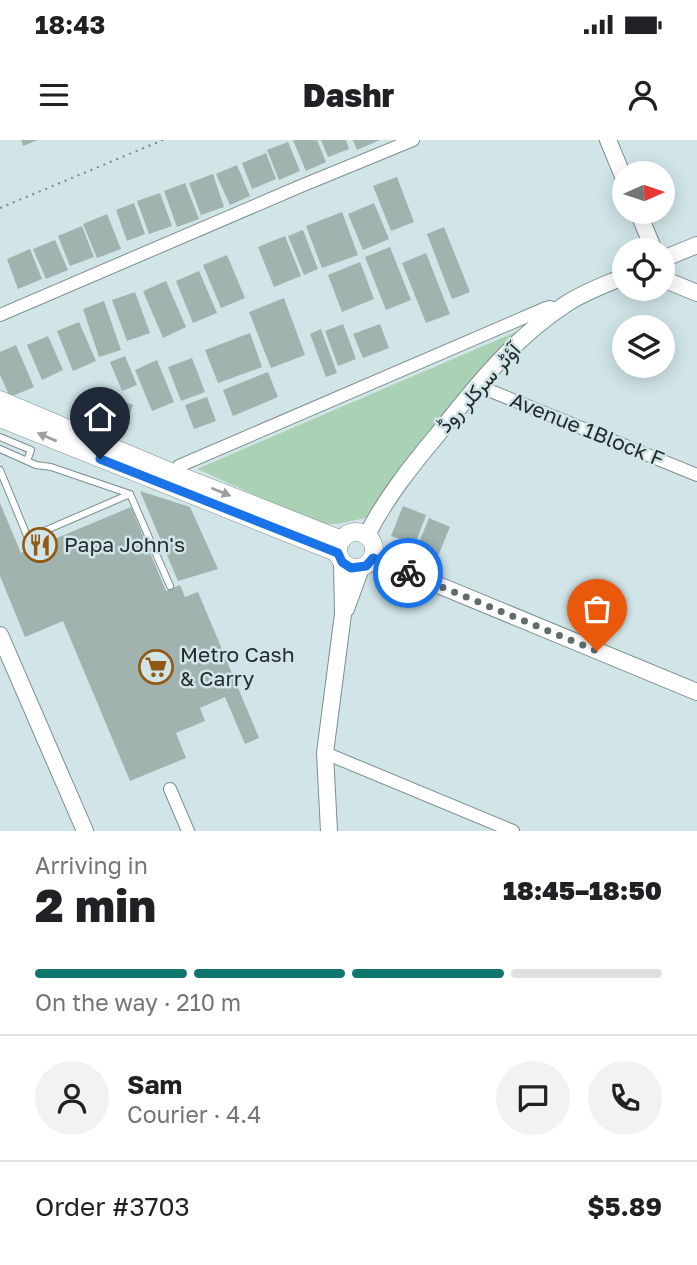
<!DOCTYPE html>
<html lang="en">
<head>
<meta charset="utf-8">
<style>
	body { margin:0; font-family:"Golos Text",Vazirmatn,sans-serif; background:#f2f2f2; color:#202124; height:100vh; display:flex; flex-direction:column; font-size:26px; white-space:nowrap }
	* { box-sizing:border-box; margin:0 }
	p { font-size:23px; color:#757577 }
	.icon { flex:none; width:38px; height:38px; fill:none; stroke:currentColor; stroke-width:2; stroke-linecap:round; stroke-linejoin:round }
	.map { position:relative; height:691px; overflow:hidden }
	.side { display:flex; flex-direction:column; background:#fff; flex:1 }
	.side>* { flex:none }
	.needle { width:46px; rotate:87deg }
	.buttons { position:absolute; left:612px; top:21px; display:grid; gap:14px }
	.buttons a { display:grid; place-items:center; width:63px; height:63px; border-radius:50%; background:#fff; box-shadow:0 4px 18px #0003; font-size:35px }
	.pin { position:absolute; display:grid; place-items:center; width:60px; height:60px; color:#fff; margin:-72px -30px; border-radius:50% 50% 50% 0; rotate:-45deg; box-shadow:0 0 7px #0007 }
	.pin .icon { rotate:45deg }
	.courier { position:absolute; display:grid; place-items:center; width:70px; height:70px; margin:-35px; border:5px solid #1a73e8; border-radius:50%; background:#fff; color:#222; box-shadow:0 2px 9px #0007 }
	.head em { font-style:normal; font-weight:800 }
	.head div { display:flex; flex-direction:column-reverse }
	.head { display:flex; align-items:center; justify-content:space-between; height:119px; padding:0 35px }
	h1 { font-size:46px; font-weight:800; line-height:52px }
	.bar { display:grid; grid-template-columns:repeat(4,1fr); gap:10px 7px; align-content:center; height:84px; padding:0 35px }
	.bar i { height:9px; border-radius:5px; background:#e0e0e0 }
	.bar .current { background:#0f766e }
	.bar p { grid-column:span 4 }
	.line { display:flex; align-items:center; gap:18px; padding:0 35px; border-top:2px solid #e0e0e0 }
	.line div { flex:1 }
	.round { display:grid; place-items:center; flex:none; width:74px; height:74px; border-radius:37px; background:#f2f2f2 }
	.status { display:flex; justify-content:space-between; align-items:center; height:49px; padding:0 35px; background:#fff; direction:ltr }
	.status svg { height:19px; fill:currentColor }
	header { display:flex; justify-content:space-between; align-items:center; height:91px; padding:0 35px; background:#fff; font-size:32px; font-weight:800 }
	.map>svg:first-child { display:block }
</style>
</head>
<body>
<div class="status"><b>18:43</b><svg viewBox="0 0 49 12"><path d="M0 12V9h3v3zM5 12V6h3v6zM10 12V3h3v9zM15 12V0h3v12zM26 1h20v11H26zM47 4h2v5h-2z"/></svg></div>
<header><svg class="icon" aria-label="menu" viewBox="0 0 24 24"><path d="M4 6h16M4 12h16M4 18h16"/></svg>Dashr<svg class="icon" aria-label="person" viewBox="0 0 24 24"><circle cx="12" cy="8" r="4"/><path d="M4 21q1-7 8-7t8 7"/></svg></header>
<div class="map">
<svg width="697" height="691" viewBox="0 0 697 691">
	<rect width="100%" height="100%" fill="#d1e5e8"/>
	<polygon fill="#abd1b4" points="518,191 523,200 370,377 337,384 320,384 197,329"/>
	<g fill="#a0b3af">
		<polygon points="21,0 38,0 23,6"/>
		<polygon points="293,0 317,0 326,22 306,31"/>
		<polygon points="321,0 346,0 349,9 328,17"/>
		<polygon points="353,0 380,0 357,10"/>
		<polygon points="288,2 300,31 279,40 267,10"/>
		<polygon points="266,13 276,39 252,49 242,23"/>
		<polygon points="237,25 250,56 230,65 216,34"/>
		<polygon points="213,34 224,67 201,75 189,43"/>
		<polygon points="397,37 414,82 391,91 373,46"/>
		<polygon points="185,43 199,79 177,87 164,51"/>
		<polygon points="160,53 172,86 149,94 137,61"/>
		<polygon points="134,63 145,94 127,101 116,70"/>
		<polygon points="374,63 389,99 363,110 348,74"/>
		<polygon points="342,72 358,115 322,128 306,86"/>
		<polygon points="107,74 121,109 97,118 83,84"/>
		<polygon points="82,86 94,117 70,126 58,96"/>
		<polygon points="444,87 470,152 452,159 427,94"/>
		<polygon points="303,90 318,129 304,135 288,96"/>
		<polygon points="285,96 301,136 274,147 258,107"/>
		<polygon points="55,100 68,130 46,139 33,109"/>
		<polygon points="390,107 411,160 386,170 365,117"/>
		<polygon points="30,109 42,139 18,149 7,119"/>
		<polygon points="426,113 450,174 426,183 402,123"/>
		<polygon points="227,115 245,158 221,168 203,125"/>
		<polygon points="360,122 374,159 342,172 328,135"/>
		<polygon points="199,131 217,173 193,183 176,141"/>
		<polygon points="166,141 186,187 163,198 143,151"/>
		<polygon points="135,152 150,193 127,201 112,160"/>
		<polygon points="284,158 305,215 271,228 249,172"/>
		<polygon points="104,161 121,210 99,217 83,169"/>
		<polygon points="79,182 96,221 73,231 57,191"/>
		<polygon points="343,184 356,219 338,226 325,191"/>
		<polygon points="380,184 389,208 363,218 353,194"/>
		<polygon points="321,189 337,233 326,237 310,194"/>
		<polygon points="250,193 262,227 218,243 205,210"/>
		<polygon points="48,196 63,230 42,240 27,205"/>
		<polygon points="16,205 34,247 10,257 0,235 0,212"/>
		<polygon points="125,216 137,245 122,251 110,222"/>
		<polygon points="192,218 205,252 181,261 168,227"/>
		<polygon points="157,220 174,262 152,271 135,230"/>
		<polygon points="268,232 278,257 233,276 223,250"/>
		<polygon points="113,257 133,265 121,297 101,289"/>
		<polygon points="207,257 216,281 194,289 185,265"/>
		<polygon points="140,351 190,367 218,429 178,441"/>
		<polygon points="0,363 21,413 131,367 166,451 180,445 185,457 198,452 259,598 245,604 225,557 200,568 205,581 176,593 186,618 130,641 63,481 25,497 0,436"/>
		<polygon points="403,366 426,375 415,405 391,396"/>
		<polygon points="429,378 450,387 438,416 417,407"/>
	</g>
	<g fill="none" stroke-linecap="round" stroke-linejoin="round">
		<g stroke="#7c8e91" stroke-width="8">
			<g id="service">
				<polyline points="0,297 31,310 27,321"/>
				<polyline points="0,309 36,325 51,327 130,354 170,446"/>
				<polyline points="0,330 28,398 130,354"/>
			</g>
		</g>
		<g stroke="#7c8e91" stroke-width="14">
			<g id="minor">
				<polyline points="0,175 301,46 413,0"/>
				<polyline points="476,245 697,335"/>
				<polyline points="175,334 179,326 546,168 550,167 557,171"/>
				<polyline points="325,613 513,691"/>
				<polyline points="170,649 188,691"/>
			</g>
		</g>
		<g stroke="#7c8e91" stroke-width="18">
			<g id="tertiary">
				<polyline points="608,0 625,41"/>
				<polyline points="638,72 654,110"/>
				<polyline points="663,119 697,105"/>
				<polyline points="663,139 697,153"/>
				<path d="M367,395C385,359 412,325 438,294C475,247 515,197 566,164C584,152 605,145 625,136"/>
				<polyline points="373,418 697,552"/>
				<polyline points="346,469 361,428"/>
				<polyline points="0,495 85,691"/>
				<polyline points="329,691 325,613 343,474 342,422"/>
			</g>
		</g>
		<g stroke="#7c8e91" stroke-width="19">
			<g id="secondary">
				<polyline points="0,260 175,334 342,400"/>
				<polyline points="0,278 338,413"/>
				<circle cx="356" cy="410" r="18"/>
			</g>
		</g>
		<polyline stroke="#7a888a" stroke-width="2" stroke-dasharray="2 5" stroke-linecap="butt" points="0,68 163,0"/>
		<use href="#service" stroke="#fff" stroke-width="6"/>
		<use href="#minor" stroke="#fff" stroke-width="12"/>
		<use href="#tertiary" stroke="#fff" stroke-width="16"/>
		<use href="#secondary" stroke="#fff" stroke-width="18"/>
	</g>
	<defs><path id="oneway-solid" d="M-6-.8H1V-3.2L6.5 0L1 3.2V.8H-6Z" transform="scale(1.75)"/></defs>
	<g fill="#9ca0a0">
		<use href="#oneway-solid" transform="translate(47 297) rotate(-157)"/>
		<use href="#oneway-solid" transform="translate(221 352) rotate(22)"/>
	</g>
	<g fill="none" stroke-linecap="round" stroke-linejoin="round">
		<polyline stroke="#616c6e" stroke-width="7" stroke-dasharray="0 12.6" points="408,433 597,511"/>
		<polyline stroke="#1a73e8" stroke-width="9" points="100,319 338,413 342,422 351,428 366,426 373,418 408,433"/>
	</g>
	<defs>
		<g id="restaurant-ring" transform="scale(1.75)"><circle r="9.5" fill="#d1e5e8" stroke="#915912" stroke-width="1.5"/><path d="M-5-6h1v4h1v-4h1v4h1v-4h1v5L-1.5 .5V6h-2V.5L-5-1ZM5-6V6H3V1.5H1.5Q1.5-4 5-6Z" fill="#915912"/></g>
		<g id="supermarket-ring" transform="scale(1.75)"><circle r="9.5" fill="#d1e5e8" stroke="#915912" stroke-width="1.5"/><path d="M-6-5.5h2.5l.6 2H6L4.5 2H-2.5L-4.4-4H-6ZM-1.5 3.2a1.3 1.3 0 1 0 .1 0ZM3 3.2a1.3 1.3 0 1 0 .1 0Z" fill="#915912"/></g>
	</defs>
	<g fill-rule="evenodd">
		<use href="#restaurant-ring" x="40" y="405"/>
		<use href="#supermarket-ring" x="156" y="527"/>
	</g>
	<g text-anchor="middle" stroke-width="5" stroke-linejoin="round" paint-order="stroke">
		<g font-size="21" fill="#242b2c" stroke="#d1e5e8">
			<text transform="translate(479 248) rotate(-48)" y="7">آؤٹر سرکلر روڈ</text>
			<text transform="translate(587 290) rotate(22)" y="7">Avenue 1Block F</text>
		</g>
		<g font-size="21" fill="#242b2c" stroke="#d1e5e8" text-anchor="start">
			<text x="64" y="412">Papa John's</text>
			<text x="180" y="522">Metro Cash<tspan x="180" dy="24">&amp; Carry</tspan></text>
		</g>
	</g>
</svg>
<div class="buttons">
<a><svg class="needle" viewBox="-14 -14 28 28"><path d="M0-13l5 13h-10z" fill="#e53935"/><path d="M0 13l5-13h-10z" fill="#757577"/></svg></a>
<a><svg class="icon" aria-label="locate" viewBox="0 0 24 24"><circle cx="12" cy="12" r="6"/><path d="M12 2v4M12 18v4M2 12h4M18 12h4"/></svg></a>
<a><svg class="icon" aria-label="layers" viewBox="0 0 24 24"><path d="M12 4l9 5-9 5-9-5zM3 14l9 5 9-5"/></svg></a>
</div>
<div class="pin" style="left:597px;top:511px;background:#ea580c"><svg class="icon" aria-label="bag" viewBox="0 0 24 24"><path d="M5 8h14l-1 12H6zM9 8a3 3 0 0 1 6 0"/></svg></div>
<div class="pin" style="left:100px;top:319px;background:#1f2937"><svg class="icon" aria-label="home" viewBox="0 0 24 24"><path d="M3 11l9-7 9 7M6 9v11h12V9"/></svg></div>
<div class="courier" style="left:408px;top:433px"><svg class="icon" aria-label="bike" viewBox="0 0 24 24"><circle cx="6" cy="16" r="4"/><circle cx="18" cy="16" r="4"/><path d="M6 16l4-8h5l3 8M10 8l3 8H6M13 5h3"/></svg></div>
</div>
<section class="side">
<div class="head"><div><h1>2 min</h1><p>Arriving in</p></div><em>18:45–18:50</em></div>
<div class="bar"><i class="current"></i><i class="current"></i><i class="current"></i><i></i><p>On the way · 210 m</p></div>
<div class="line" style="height:126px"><a class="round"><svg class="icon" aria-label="person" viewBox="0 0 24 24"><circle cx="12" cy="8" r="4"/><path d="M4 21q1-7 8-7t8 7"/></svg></a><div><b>Sam</b><p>Courier · 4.4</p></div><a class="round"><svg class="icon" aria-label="chat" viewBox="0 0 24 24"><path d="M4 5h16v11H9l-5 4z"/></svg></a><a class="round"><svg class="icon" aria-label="phone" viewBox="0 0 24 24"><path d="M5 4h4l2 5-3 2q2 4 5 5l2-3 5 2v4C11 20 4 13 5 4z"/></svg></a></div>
<div class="line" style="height:91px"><div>Order #3703</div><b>$5.89</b></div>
</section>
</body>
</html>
